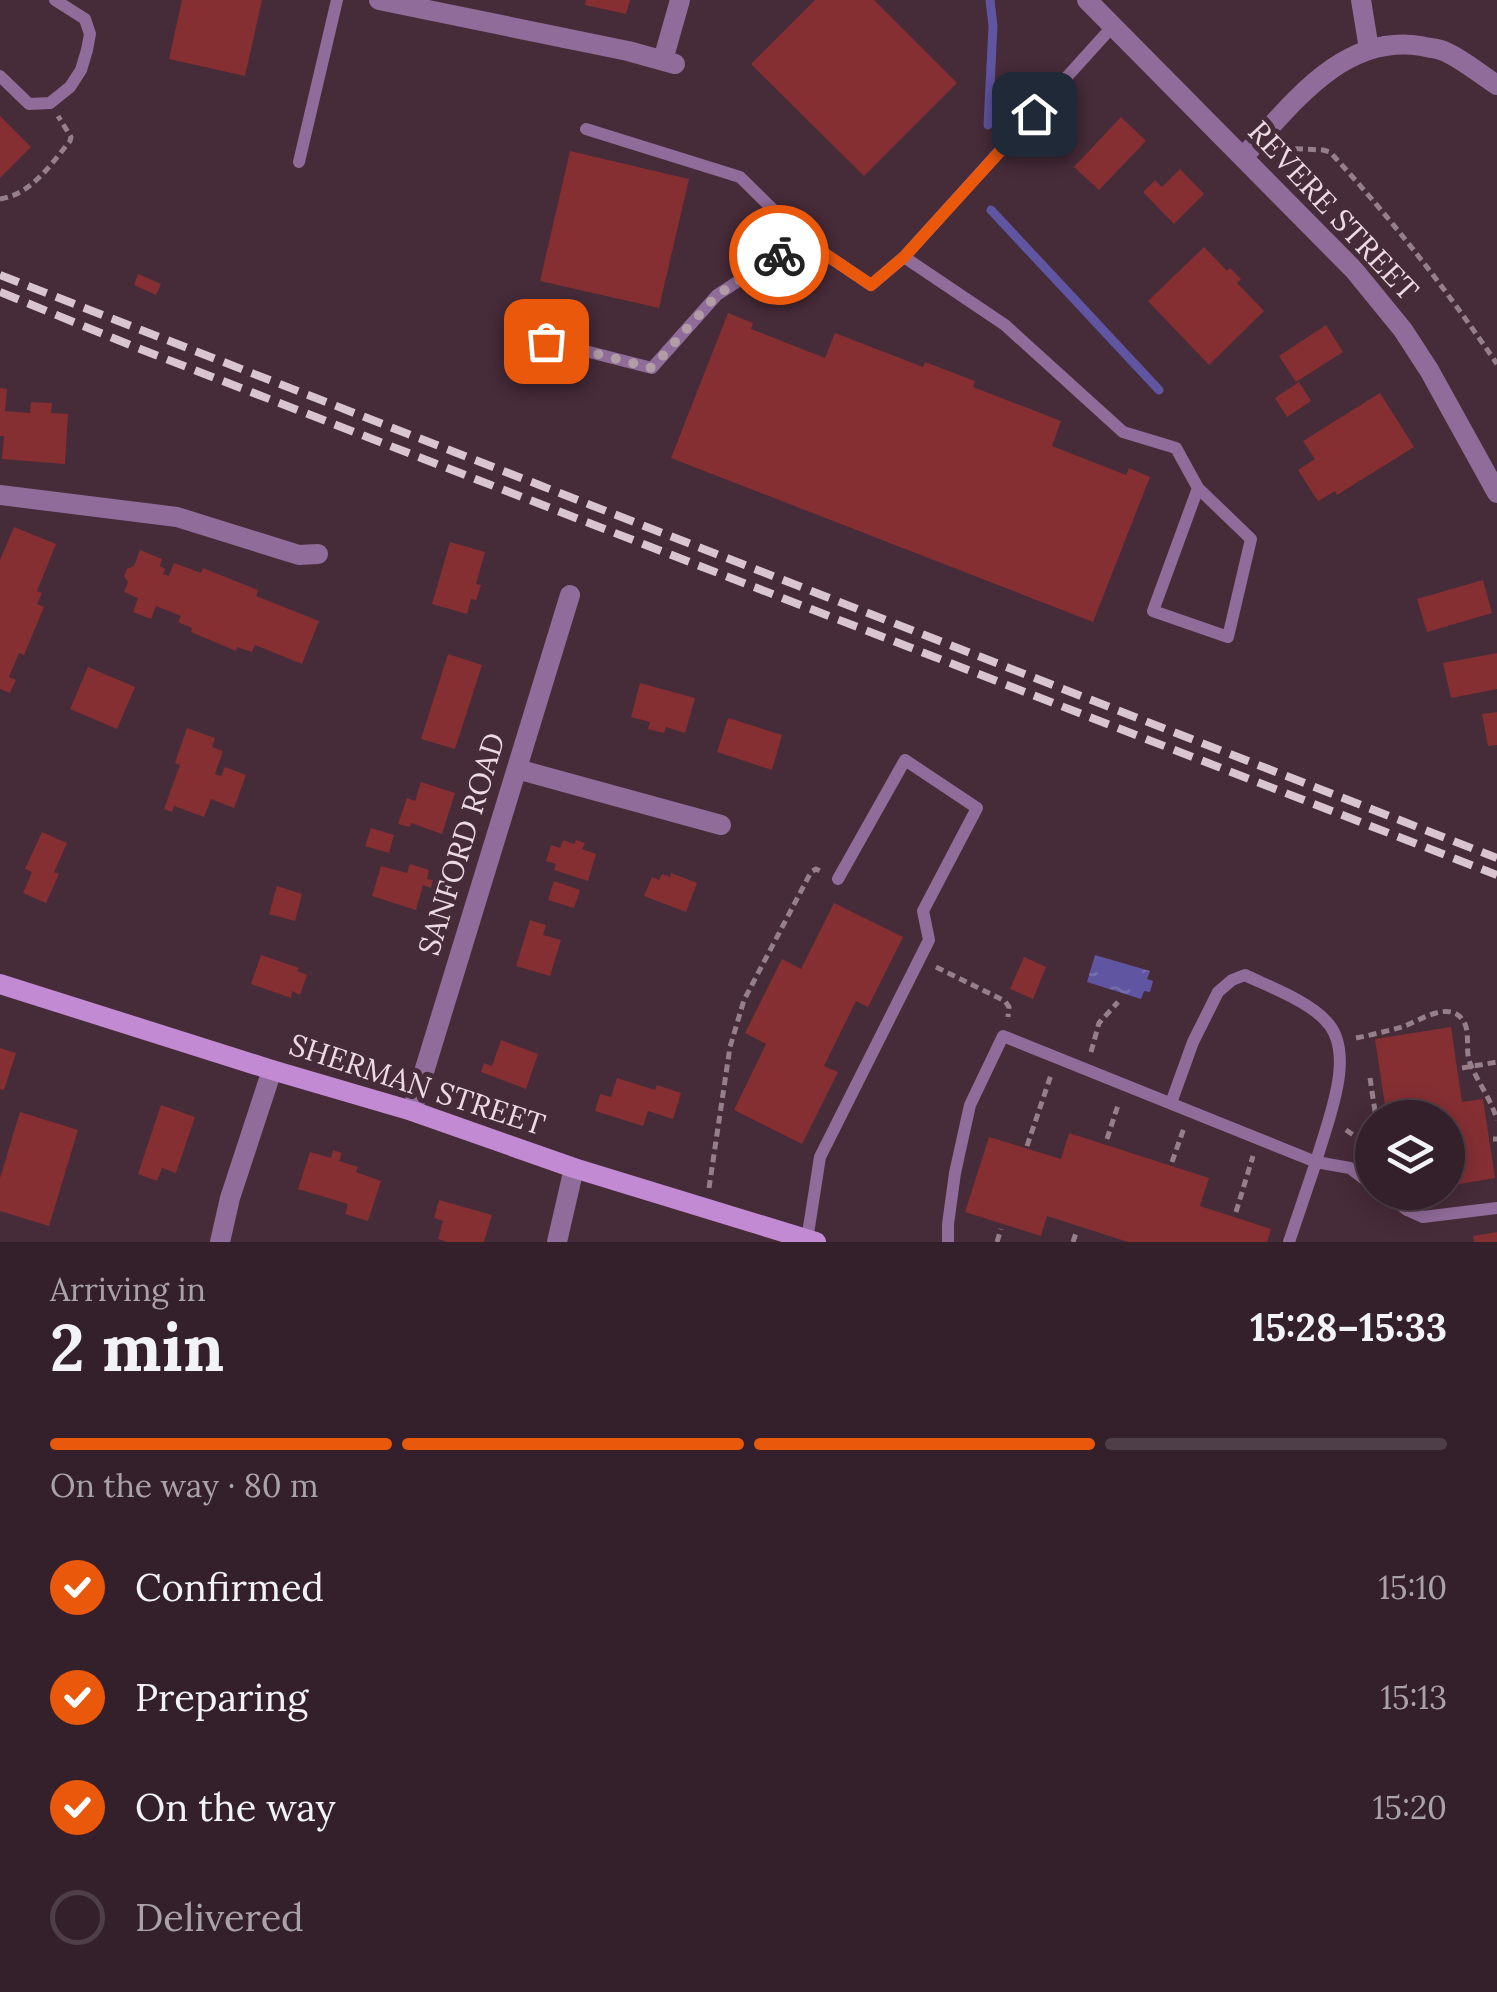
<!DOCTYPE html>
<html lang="en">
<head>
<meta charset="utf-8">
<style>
	body { margin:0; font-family:Lora,serif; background:#3c2832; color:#f1f3f6; height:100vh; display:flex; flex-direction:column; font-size:38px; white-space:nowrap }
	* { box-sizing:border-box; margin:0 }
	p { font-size:32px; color:#a9a3a8 }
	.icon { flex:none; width:55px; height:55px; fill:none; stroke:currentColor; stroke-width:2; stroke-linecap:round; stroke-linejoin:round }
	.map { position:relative; height:1242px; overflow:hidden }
	.side { display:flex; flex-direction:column; background:#34202a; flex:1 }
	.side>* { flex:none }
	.fabs { position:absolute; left:1355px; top:1100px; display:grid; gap:20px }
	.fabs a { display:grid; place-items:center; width:110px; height:110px; border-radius:50%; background:#34202a; box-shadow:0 5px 25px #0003,0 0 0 2px #4e3e47; font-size:50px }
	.pin { position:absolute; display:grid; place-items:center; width:85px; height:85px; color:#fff; margin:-42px; border-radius:20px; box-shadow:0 5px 15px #0006 }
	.courier { position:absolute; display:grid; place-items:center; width:100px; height:100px; margin:-50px; border:8px solid #ea580c; border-radius:50%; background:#fff; color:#222; box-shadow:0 2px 12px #0007 }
	.overview em { font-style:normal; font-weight:700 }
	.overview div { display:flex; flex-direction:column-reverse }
	.overview { display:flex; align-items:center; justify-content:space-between; height:170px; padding:0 50px }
	h1 { font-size:65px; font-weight:700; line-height:75px }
	.bar { display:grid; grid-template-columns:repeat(4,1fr); gap:15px 10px; align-content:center; height:120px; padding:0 50px }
	.bar i { height:12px; border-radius:8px; background:#4e3e47 }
	.bar .selected { background:#ea580c }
	.bar p { grid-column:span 4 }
	ol { padding:0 50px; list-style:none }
	li { display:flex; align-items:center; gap:30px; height:110px }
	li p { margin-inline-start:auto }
	li .icon { padding:10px; border-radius:50%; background:#ea580c; color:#fff; stroke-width:4 }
	li:last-child { color:#a9a3a8 }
	li i { width:55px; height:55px; border:5px solid #4e3e47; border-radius:50% }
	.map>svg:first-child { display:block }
</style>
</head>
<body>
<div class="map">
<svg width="1497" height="1242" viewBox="0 0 1497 1242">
	<defs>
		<pattern id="water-ripples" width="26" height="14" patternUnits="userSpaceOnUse" patternTransform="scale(2.5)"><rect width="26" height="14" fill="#5f55a1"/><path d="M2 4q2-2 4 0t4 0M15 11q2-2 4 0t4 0" fill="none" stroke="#766dae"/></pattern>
	</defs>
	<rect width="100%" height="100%" fill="#462b38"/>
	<polygon fill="url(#water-ripples)" points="1095,955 1150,971 1147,979 1153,981 1150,992 1144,991 1141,999 1087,982"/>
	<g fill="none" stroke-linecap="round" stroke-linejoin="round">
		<g stroke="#5f55a1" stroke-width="9">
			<polyline points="988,125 993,26 990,0"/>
			<polyline points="991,210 1159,390"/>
		</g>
	</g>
	<g fill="#852f33">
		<polygon points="182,0 262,0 245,76 169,59"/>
		<polygon points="586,0 630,0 626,14 585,5"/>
		<polygon points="815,0 874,0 957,83 864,176 751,64"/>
		<polygon points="0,116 31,147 0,178"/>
		<polygon points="1121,117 1146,141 1099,190 1074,167"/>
		<polygon points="570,151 689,179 659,308 540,281"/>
		<polygon points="1180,169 1204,194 1174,224 1143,192 1155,180 1162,187"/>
		<polygon points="1204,247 1227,271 1230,268 1241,279 1237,283 1264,311 1209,365 1148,301"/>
		<polygon points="138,274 161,284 156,295 134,285"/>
		<polygon points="728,313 753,323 751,329 825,358 835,333 923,367 925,362 975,381 973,387 1061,421 1052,446 1126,475 1129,468 1150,477 1093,622 671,458"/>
		<polygon points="1326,325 1343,352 1296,382 1279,356"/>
		<polygon points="1299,382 1311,401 1287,417 1275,398"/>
		<polygon points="0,388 7,389 5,411 30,413 31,402 52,403 51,413 68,414 65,464 2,459 4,436 0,436"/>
		<polygon points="1380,393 1414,447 1337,495 1335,491 1318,501 1298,470 1315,459 1303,441"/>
		<polygon points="14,527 56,544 37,591 42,593 37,604 44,607 24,655 19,653 9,677 16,680 10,693 0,689 0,560"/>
		<polygon points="450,542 485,552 476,584 481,585 476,600 471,599 467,614 432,604"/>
		<polygon points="140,550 162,559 160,566 165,569 163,574 169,576 174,563 201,573 203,568 258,590 256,596 319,621 302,664 255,645 252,652 237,647 236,651 191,632 192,628 178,622 181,616 156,606 151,619 133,612 138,598 124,592 128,582 124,576 127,569 134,566"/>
		<polygon points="1483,580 1492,613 1427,632 1417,599"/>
		<polygon points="1497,653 1497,689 1451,698 1443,663"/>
		<polygon points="448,654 482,665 455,749 421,739"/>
		<polygon points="88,667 135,687 117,729 70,709"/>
		<polygon points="640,683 695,698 685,733 666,727 664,733 648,729 650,722 631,717"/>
		<polygon points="1497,712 1497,745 1488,746 1482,714"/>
		<polygon points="728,718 782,735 772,770 717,752"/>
		<polygon points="187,728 215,738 212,747 223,751 215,774 221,776 225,767 246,775 234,808 211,799 204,817 174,806 172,812 164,809 180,765 175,763"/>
		<polygon points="421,782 455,793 442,834 411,823 410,827 398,824 407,798 415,801"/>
		<polygon points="371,828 394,835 389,853 365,846"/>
		<polygon points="42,832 67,843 54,872 59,874 46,903 23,893 32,872 25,869"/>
		<polygon points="563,840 574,844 576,840 585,843 582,849 596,854 588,881 554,870 556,864 546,861 551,845 560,848"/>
		<polygon points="410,864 429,870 427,879 433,880 431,888 423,885 416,910 372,896 381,866 407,873"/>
		<polygon points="671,873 697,883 686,912 644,896 652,877 659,880 662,874 670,877"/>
		<polygon points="554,881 580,890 574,908 548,900"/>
		<polygon points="277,886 302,894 295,921 269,914"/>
		<polygon points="834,903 903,937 868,1007 856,1001 824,1066 838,1072 802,1144 734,1110 766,1044 745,1033 782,959 801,969"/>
		<polygon points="530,920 546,925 543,935 561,940 550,976 516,966"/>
		<polygon points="261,955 299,968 297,971 307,975 300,995 292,991 291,998 251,984"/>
		<polygon points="1024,957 1046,967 1033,999 1010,989"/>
		<polygon points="1451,1027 1462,1102 1483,1099 1495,1178 1448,1186 1448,1118 1408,1118 1408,1114 1387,1118 1375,1039"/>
		<polygon points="501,1040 538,1054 526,1089 481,1072 484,1063 492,1066"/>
		<polygon points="0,1048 16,1053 4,1090 0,1089"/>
		<polygon points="617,1078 655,1090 657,1085 681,1093 673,1119 648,1111 643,1126 595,1111 600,1094 611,1097"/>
		<polygon points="161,1105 195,1117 176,1173 162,1168 157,1181 138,1174"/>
		<polygon points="20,1112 78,1130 49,1226 0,1211 0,1178"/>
		<polygon points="1069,1133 1209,1178 1200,1206 1271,1229 1267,1242 1128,1242 1047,1216 1041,1236 965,1212 989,1137 1061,1159"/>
		<polygon points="333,1150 342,1153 339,1161 358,1167 356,1172 381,1181 368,1221 345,1214 348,1204 298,1189 310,1152 331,1158"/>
		<polygon points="439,1200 492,1215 484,1242 447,1242 438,1239 443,1221 434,1218"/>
		<polygon points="1497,1232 1497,1242 1474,1242 1473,1236"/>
	</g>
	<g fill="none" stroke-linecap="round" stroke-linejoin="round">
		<g stroke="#957f89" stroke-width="5" stroke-dasharray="8 5" stroke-linecap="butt">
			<path d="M1282,148L1323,150L1330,152C1391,218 1446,289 1497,364"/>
			<path d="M0,199C32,194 51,164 70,141L71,137L58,116"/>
			<polyline points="936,967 1005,1001 1009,1007 1008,1017"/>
			<path d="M1356,1038C1371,1035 1387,1031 1402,1027C1420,1021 1452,997 1465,1024C1470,1036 1465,1051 1470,1063C1478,1083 1491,1099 1497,1120"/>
			<polyline points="1091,1052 1099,1023 1118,1002"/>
			<polyline points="1462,1068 1497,1062"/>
			<polyline points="1370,1078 1376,1118"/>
			<polyline points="1346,1130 1372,1148"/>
			<polyline points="1107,1139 1119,1102"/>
			<polyline points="1493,1139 1497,1139"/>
			<polyline points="1027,1146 1051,1075"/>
			<polyline points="1172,1162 1184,1128"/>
			<polyline points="709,1188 730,1047 744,1000 811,872 816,869 822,872"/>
			<polyline points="1236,1212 1253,1156"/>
			<polyline points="997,1242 1001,1229"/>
			<polyline points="1073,1242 1077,1230"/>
		</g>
		<g stroke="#906c9a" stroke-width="12">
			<polyline points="1112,27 904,257 1005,325 1123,432 1176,448 1198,488 1153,611 1228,637 1251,539 1198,488"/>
			<polyline points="0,76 29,104 50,103 70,87 81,70 87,50 90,34 85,19 55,0"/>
			<polyline points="586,129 740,177 804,240 871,285 904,257"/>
			<polyline points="299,162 337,0"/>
			<polyline points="546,341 652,368 717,295 803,239"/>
			<path d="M1171,1103L1193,1042L1218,992L1232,980L1245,975C1270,987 1308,1001 1326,1021C1358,1054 1326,1124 1316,1162L1350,1168L1372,1185"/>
			<polyline points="1383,1192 1407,1210 1423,1217 1497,1208"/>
			<polyline points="807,1240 820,1157 929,940 923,911 977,808 905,760 838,879"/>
			<polyline points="948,1242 948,1224 955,1173 970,1105 1003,1036 1316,1162 1289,1242"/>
		</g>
		<g stroke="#906c9a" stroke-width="20">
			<polyline points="379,0 628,51 675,64"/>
			<polyline points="1361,0 1369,49"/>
			<polyline points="663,60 680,0"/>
			<path d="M1243,157C1291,106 1342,33 1421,46C1428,48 1437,48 1444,51C1462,59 1480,74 1497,85"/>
			<polyline points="0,495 177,517 299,555 318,554"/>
			<polyline points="517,769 721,825"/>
			<polyline points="412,1111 570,595"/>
			<polyline points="220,1242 230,1198 272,1070"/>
			<polyline points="557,1242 574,1168"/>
		</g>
		<polyline stroke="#906c9a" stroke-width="20" points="1087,0 1354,270 1403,330 1429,370 1497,493"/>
		<polyline stroke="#c28ad3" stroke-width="20" points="0,984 272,1070 412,1111 574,1168 816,1242"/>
		<g stroke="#d8c5ce" stroke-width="8" stroke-dasharray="20 10" stroke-linecap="butt">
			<polyline points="0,275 1497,858"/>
			<polyline points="0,292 135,347 1497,875"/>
		</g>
	</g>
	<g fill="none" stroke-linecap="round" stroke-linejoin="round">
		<polyline stroke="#b29da6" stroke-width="10" stroke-dasharray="0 18" points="546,341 652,368 717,295 779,255"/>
		<polyline stroke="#ea580c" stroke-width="12" points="779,255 803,239 871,285 904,257 1034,114"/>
	</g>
	<g text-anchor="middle" stroke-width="10" stroke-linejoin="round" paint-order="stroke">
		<g font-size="30" fill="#ecdae2" stroke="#462b38">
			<text transform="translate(1333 211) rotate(47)" y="10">REVERE STREET</text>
			<text transform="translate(462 844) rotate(-73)" y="10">SANFORD ROAD</text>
			<text transform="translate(417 1085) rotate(18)" y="10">SHERMAN STREET</text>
		</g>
	</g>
</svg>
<div class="fabs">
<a><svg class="icon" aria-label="layers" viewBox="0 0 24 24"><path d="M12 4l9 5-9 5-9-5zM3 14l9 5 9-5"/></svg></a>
</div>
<div class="pin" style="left:546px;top:341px;background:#ea580c"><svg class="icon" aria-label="bag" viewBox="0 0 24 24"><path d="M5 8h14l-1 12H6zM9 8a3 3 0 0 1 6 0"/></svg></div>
<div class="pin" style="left:1034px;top:114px;background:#1f2937"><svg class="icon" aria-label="home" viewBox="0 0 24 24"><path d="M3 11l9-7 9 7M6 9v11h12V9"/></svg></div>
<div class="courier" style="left:779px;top:255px"><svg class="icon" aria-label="bike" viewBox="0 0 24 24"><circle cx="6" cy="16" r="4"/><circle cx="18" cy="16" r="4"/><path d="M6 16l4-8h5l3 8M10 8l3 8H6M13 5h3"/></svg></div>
</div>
<section class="side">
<div class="overview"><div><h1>2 min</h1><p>Arriving in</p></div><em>15:28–15:33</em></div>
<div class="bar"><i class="selected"></i><i class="selected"></i><i class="selected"></i><i></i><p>On the way · 80 m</p></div>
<ol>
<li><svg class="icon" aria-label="check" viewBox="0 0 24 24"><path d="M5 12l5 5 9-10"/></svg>Confirmed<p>15:10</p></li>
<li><svg class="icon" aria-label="check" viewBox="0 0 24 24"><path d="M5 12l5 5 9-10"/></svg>Preparing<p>15:13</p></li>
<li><svg class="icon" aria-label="check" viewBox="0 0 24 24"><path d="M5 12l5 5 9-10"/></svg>On the way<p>15:20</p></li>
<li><i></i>Delivered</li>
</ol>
</section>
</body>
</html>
